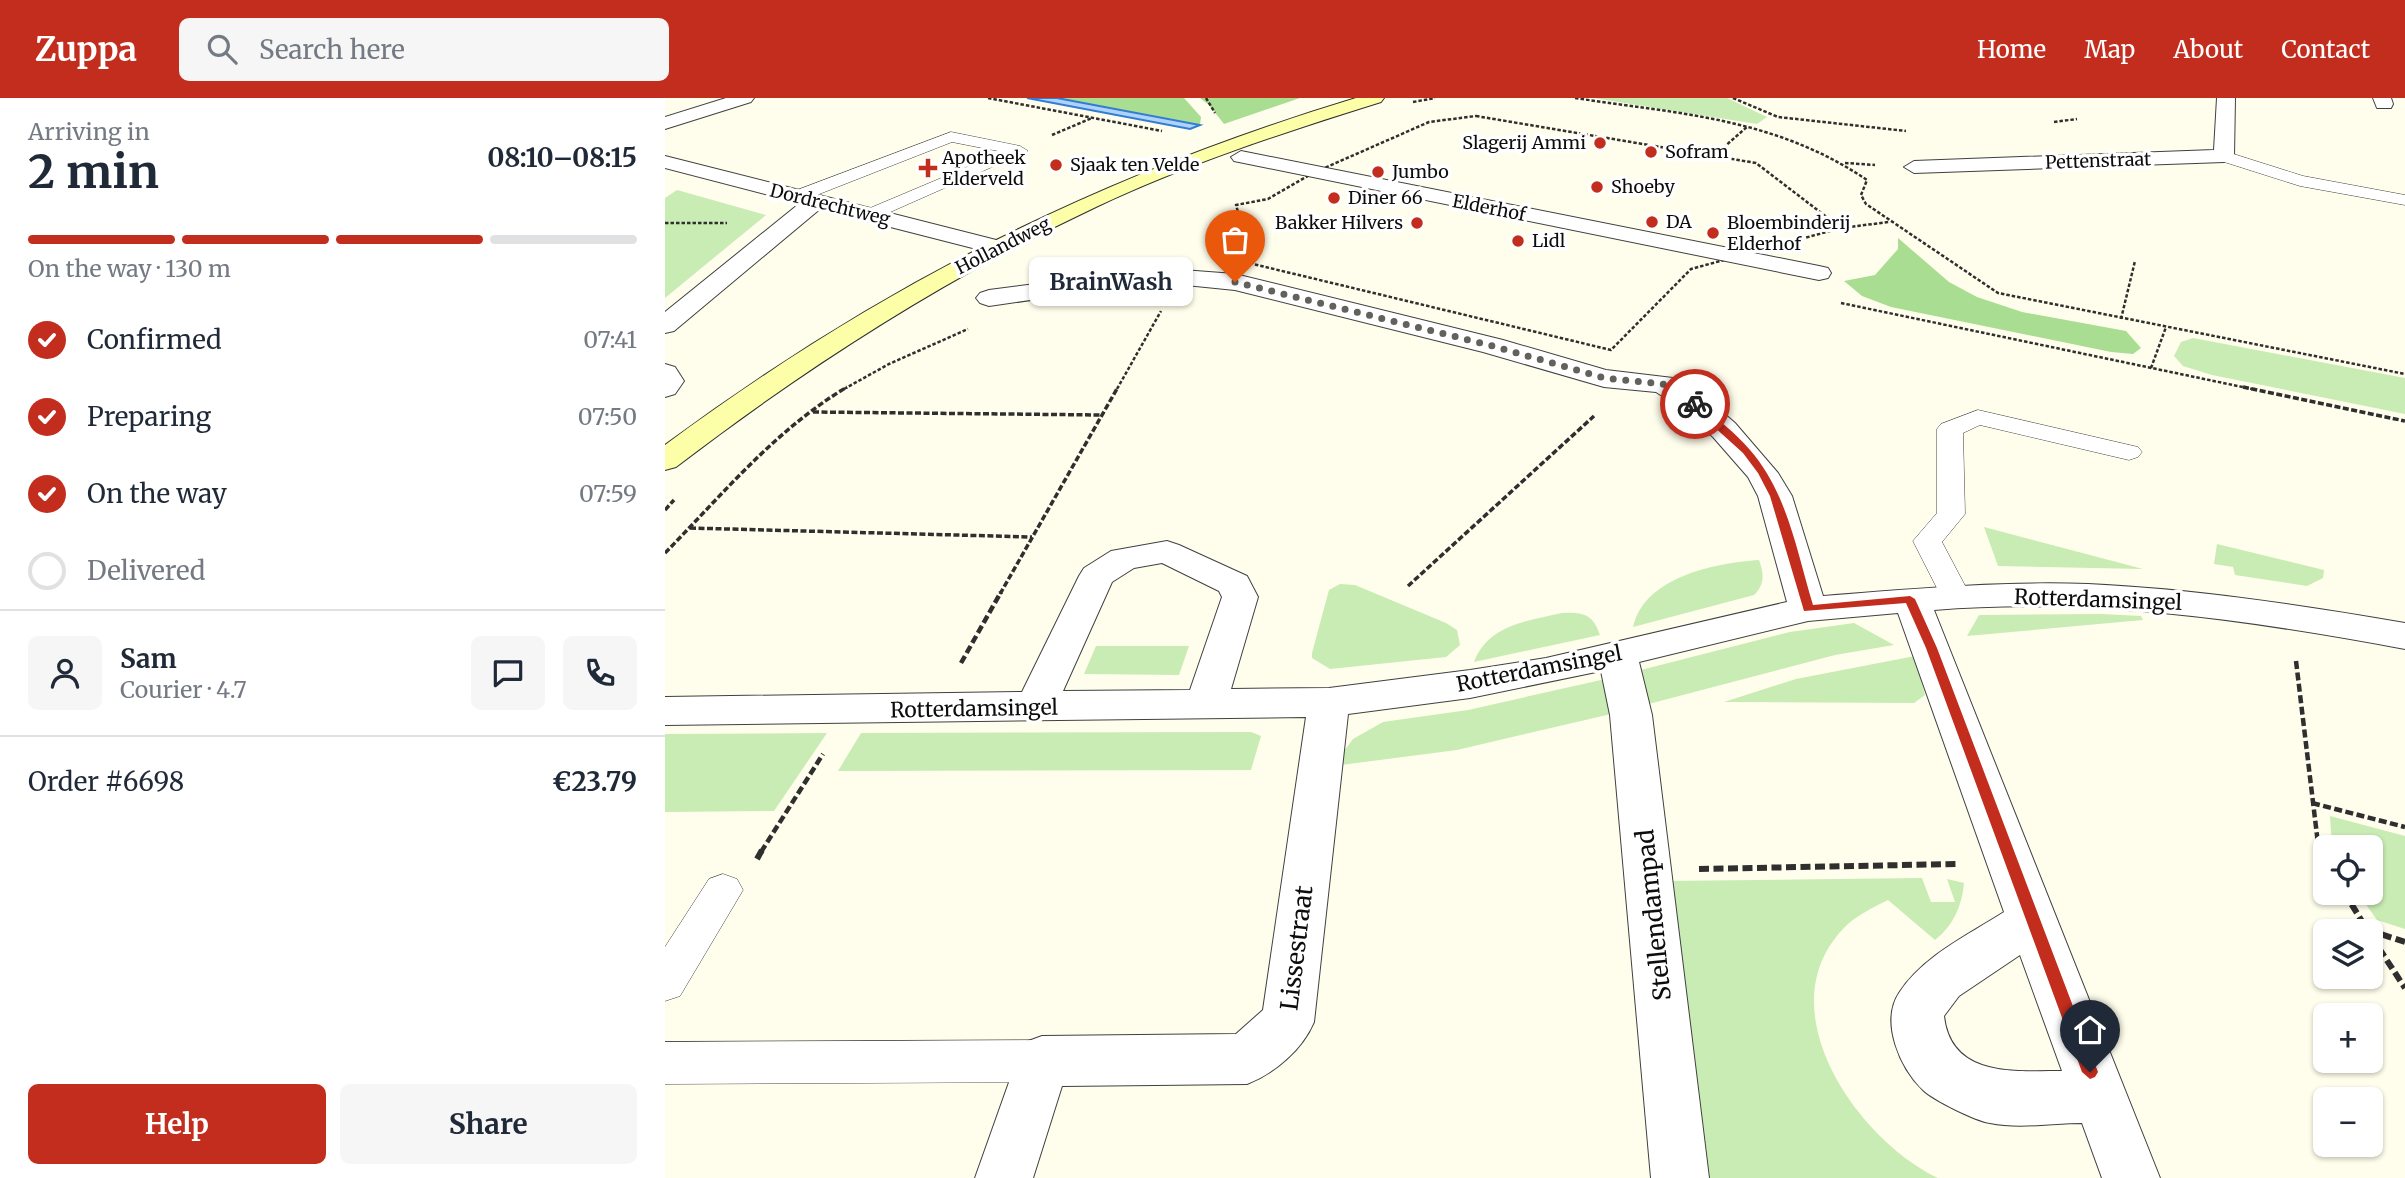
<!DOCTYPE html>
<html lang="en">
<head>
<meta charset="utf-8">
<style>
	body { margin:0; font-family:Merriweather,serif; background:#f6f6f7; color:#1f2937; height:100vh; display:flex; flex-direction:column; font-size:26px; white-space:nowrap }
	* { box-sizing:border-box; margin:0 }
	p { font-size:23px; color:#747a83 }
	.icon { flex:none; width:38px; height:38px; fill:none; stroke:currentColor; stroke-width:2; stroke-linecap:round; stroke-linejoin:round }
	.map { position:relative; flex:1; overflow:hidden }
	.details { display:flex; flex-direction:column; background:#fff; width:665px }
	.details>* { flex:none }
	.buttons { position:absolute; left:1648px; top:737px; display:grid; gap:14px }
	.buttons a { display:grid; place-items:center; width:70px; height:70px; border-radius:10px; background:#fff; box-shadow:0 2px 5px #0004; font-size:35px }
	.pin { position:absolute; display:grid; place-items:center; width:60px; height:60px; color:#fff; margin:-72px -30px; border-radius:50% 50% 50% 0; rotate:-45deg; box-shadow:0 0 7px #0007 }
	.pin .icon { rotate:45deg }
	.courier { position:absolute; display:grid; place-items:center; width:70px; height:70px; margin:-35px; border:5px solid #c32d1e; border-radius:50%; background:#fff; color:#222; box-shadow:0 2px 9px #0007 }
	.bubble { position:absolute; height:49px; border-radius:10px; background:#fff; box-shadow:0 2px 5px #0004; font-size:23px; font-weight:700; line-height:49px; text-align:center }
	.overview em { font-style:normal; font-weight:700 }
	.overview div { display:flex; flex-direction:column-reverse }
	.overview { display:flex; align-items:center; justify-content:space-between; height:119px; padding:0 28px }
	h1 { font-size:46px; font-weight:700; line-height:52px }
	.bar { display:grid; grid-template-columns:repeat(4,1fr); gap:10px 7px; align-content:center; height:84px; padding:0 28px }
	.bar i { height:9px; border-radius:5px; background:#e0e1e3 }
	.bar .selected { background:#c32d1e }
	.bar p { grid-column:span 4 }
	.line { display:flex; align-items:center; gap:18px; padding:0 28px; border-top:2px solid #e0e1e3 }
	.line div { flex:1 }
	.round { display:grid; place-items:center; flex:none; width:74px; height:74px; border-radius:10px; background:#f6f6f7 }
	ol { padding:0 28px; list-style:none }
	li { display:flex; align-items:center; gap:21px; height:77px }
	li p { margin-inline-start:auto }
	li .icon { padding:7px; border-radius:50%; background:#c32d1e; color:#fff; stroke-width:4 }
	li:last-child { color:#747a83 }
	li i { width:38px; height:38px; border:4px solid #e0e1e3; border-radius:50% }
	.cta { display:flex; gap:14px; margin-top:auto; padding:14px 28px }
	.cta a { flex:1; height:80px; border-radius:10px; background:#c32d1e; color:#fff; font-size:28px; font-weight:700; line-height:80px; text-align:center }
	.cta a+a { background:#f6f6f7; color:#1f2937 }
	header { display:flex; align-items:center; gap:42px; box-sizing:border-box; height:98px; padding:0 35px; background:#c32d1e; color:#fff }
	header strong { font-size:33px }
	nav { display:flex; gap:38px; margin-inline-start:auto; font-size:24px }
	.search { width:490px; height:63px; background:#f6f6f7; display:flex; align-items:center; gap:18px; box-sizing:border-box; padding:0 24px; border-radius:10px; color:#747a83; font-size:26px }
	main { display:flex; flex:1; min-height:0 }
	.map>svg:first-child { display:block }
</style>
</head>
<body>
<header>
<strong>Zuppa</strong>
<div class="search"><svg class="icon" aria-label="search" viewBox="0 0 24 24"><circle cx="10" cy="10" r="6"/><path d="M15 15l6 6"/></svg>Search here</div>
<nav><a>Home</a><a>Map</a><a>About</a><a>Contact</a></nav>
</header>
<main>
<section class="details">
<div class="overview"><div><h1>2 min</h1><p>Arriving in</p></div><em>08:10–08:15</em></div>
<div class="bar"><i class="selected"></i><i class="selected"></i><i class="selected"></i><i></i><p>On the way · 130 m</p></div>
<ol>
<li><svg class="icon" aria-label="check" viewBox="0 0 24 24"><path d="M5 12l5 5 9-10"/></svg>Confirmed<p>07:41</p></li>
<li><svg class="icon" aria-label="check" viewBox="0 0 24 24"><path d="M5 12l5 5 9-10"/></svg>Preparing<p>07:50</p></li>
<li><svg class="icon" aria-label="check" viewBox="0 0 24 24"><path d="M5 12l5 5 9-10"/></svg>On the way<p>07:59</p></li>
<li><i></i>Delivered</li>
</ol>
<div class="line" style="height:126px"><a class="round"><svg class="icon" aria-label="person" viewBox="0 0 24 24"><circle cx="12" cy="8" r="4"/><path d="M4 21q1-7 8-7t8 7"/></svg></a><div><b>Sam</b><p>Courier · 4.7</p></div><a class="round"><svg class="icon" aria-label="chat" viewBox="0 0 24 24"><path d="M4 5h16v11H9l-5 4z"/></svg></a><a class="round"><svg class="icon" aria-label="phone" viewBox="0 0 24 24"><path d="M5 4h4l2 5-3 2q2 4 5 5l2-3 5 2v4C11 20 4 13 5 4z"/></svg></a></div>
<div class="line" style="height:91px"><div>Order #6698</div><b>€23.79</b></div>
<div class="cta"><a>Help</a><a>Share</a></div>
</section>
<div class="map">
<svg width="1740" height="1080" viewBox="0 0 1740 1080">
	<rect width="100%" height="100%" fill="#fffeec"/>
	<g fill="#c9ebb4">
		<polygon points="928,0 1062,0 1102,19 1092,26"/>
		<polygon points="12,92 101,117 0,200 0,100"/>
		<polygon points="1528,240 1740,280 1740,316 1547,277 1518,268 1509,258 1516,244"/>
		<polygon points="1319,429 1478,471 1333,468"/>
		<polygon points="1552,446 1659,472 1658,480 1642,488 1570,477 1568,469 1549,466"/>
		<path d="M1094,462C1099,476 1100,486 1089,497L968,529C979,479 1050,465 1094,462Z"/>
		<polygon points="675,486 690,487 781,525 792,532 795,547 781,559 665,571 647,560 647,555 664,492"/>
		<path d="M897,515C918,514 928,516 935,537L809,564C823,527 862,523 897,515Z"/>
		<polygon points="1436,516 1476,518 1478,522 1302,538 1314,517"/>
		<polygon points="1189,525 1229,547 1170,557 976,608 972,573 1125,534"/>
		<polygon points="431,548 524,548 514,577 419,576"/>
		<polygon points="1250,558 1260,597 1249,605 1059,604 1131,581"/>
		<polygon points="936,582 944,584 946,616 792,652 676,667 679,653 688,641 718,624 803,612"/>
		<polygon points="586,634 596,638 586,672 173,673 196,635"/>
		<polygon points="162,635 109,713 0,714 0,636"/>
		<polygon points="1665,718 1740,738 1740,831 1712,822 1693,795 1706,794 1706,749 1667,749"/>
		<path d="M1257,780L1266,804H1290L1282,781L1299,785C1297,808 1288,828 1270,842L1223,802C1207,810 1190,818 1178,831C1101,912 1193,1042 1273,1080H1033L1001,783Z"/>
	</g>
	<g fill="#a9dd92">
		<polygon points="392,0 519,0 536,19 535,27"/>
		<polygon points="535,0 635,0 559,26 544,7"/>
		<polygon points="1233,140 1284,184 1312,199 1357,214 1461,233 1476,250 1468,256 1446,254 1226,209 1197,198 1179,183 1210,177 1233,151"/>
	</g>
	<polygon fill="#aed2f9" stroke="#317cd4" stroke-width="2" points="362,0 392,0 535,27 525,31"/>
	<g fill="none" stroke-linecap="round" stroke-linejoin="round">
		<g stroke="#404040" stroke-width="1">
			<g id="lane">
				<polygon points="286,34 355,48 363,53 205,123 198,121 196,117 198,113 338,54 287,44 139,102 133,103 124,98 127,94"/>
				<polygon points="1559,53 1638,78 1740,97 1740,107 1635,88 1553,62 1551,58"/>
				<polygon points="1313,312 1473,349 1477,354 1473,359 1464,362 1315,327 1298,335 1300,416 1277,444 1306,499 1302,506 1291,509 1280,506 1248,443 1272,415 1272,331 1276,326"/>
				<polygon points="58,776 72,781 78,792 15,898 0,903 0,849 44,781"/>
				<polygon points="377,942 393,948 399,963 393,978 377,984 0,986 0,944"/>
			</g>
		</g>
		<g stroke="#404040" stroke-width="2">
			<g id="street">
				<polygon points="61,0 89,0 86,4 0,31 0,19"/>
				<polygon points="1552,0 1570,0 1569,58 1559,64 1249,75 1239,69 1249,63 1549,52"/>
				<polygon points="1708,0 1726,0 1728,6 1726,10 1712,10"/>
				<polygon points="576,53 1154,168 1163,170 1166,175 1163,180 1154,182 569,63 566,59"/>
				<polygon points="0,58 339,144 343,149 339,154 331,156 155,111 9,233 0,235 0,214 135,105 0,70"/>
				<path d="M491,170L570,176L838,242L941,272L1008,280L1041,300L1070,325L1113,375L1127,398L1158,498C1246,491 1334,483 1423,486C1530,491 1635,507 1740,525V551C1585,522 1427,499 1269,512L1495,1080H1437L1417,1025C1388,1025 1354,1031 1325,1025C1311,1023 1268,1002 1258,992C1235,970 1215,924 1234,895C1258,858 1303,837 1339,814L1233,515L1143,523L974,564L987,617L1044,1080H986L945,617L936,573L805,600L683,616L649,924C637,952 610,975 582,986L397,988L368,1080H310L358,945L377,938L571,936L598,912L641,619L0,627V599L357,594L414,478L419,470L446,453L502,443L514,447L582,478L593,499L566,591L664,590L805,572L881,560L1122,504L1093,398L1083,379L1048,339L1019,312L991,294L939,289L818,254L570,192L491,184L324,208L315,205L311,200L315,195L324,192ZM497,465L554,493L557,499L525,592L398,593L447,484L469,470ZM1355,857L1397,973C1350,973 1286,980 1279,918L1294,898Z"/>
				<polygon points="0,266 10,269 19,283 10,296 0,299"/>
			</g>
		</g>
		<g stroke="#2f2f2f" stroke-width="2">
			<path id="secondary" d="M691,0H719L716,4C620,34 525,65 433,108C282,179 144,267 11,369L0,372V347C216,187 433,78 691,0Z"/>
		</g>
		<g stroke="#2f2f2f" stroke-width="2.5" stroke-dasharray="3.5 2" stroke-linecap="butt">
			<polyline points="323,0 497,33"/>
			<polyline points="541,0 550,15"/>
			<path d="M910,0C1016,16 1110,20 1202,82L1196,97L1201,106L1333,195L1740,276"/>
			<polyline points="1068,0 1113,19 1241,33"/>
			<polyline points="748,4 770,0"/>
			<polygon points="811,18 1091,65 1176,130 1026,171 946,252 588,166 571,107 603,101 648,75 764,24"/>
			<polyline points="1389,24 1412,21"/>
			<polyline points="387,37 427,20"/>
			<polyline points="1050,57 1083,28"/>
			<polyline points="1180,65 1210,67"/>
			<polyline points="0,125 62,125"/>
			<polyline points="1176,130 1224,124"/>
			<polyline points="1176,205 1587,291"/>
			<polyline points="1456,221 1470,163"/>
			<polyline points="1486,270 1501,229"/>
			<polyline points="179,291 224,266 303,231"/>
			<polyline points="452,291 496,213"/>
		</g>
		<g stroke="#2f2f2f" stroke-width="3.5" stroke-dasharray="6 2.5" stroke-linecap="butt">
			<polyline points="1578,289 1740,323"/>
			<polyline points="148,314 437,317"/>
			<polyline points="0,412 9,402"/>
			<polyline points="25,430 367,439"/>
			<path d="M0,455C58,396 110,332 182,289"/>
			<polyline points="743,488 929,318"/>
			<polyline points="335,496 453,289"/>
		</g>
		<g stroke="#2f2f2f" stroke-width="4.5" stroke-dasharray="8 3.5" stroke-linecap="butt">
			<polyline points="1631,563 1654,754"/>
			<polyline points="296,565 336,494"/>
			<polyline points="1647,705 1740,729"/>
			<polyline points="96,754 158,656"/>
		</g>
		<g stroke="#2f2f2f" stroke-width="6" stroke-dasharray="10 4.5" stroke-linecap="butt">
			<polyline points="1653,752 1661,765"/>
			<polyline points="92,761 97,752"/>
			<polyline points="1034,771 1292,766"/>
			<polyline points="1679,794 1703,833"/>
			<polyline points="1703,832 1740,844"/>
			<polyline points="1706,838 1740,890"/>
		</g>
		<use href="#lane" fill="#fff" fill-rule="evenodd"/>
		<use href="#street" fill="#fff" fill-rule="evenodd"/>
		<use href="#secondary" fill="#fcffa7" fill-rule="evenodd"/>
	</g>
	<path fill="#c32d1e" d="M1026,304H1033C1050,320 1070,334 1085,352C1122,394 1132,454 1148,507L1245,498L1250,501L1272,550L1433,974L1430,979L1425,981L1417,974L1261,550L1241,505L1139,513L1105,398L1093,375L1078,355L1026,308Z"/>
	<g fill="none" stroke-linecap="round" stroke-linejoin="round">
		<polyline stroke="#62615b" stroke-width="7" stroke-dasharray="0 12.6" points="570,184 828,248 939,280 998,286 1030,306"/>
	</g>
	<g fill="#c32d1e" stroke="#fff" stroke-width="2.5">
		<circle cx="935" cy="45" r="7"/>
		<circle cx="986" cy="54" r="7"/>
		<circle cx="391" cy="67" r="7"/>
		<path d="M259.5 59.5h7v7h7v7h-7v7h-7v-7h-7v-7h7z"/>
		<circle cx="713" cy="74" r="7"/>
		<circle cx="932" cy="89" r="7"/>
		<circle cx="669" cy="100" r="7"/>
		<circle cx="987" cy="124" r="7"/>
		<circle cx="752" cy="125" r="7"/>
		<circle cx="1048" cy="135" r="7"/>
		<circle cx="853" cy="143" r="7"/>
	</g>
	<g text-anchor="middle" stroke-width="7" stroke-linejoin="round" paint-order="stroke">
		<g font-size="18" fill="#0d0d0d" stroke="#fff" text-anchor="start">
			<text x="921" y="51" text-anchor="end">Slagerij Ammi</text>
			<text x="1000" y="60">Sofram</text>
			<text x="277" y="66">Apotheek<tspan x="277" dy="21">Elderveld</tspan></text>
			<text x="405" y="73">Sjaak ten Velde</text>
			<text x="727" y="80">Jumbo</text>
			<text x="946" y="95">Shoeby</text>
			<text x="683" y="106">Diner 66</text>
			<text x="1001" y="130">DA</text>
			<text x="738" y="131" text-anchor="end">Bakker Hilvers</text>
			<text x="1062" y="131">Bloembinderij<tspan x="1062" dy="21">Elderhof</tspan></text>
			<text x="867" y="149">Lidl</text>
		</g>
		<g font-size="18" fill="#0d0d0d" stroke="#fff">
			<text transform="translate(1433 63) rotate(-2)" y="6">Pettenstraat</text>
			<text transform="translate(165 107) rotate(14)" y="6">Dordrechtweg</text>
			<text transform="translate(824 110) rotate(11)" y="6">Elderhof</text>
			<text transform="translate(338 148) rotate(-27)" y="6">Hollandweg</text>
		</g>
		<g font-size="21" fill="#0d0d0d" stroke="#fff">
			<text transform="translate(1433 502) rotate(2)" y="7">Rotterdamsingel</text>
			<text transform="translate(874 571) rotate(-11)" y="7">Rotterdamsingel</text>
			<text transform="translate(309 611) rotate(-1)" y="7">Rotterdamsingel</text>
		</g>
		<g font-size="24" fill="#0d0d0d" stroke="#fff">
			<text transform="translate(989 817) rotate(-96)" y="8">Stellendampad</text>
			<text transform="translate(632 850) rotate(-83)" y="8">Lissestraat</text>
		</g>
	</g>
</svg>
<div class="buttons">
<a><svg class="icon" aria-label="locate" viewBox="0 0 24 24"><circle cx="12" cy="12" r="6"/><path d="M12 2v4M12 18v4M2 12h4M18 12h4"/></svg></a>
<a><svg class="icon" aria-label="layers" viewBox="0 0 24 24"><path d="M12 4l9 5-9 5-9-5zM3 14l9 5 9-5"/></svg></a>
<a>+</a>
<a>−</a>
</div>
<div class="pin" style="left:570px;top:184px;background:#ea580c"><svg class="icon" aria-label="bag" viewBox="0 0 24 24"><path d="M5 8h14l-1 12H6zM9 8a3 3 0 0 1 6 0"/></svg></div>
<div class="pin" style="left:1425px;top:974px;background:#1f2937"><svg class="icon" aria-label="home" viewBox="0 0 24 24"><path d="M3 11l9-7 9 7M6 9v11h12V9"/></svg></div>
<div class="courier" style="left:1030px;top:306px"><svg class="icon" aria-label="bike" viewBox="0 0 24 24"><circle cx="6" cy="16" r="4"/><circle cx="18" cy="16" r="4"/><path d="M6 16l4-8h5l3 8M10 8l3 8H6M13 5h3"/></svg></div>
<div class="bubble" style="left:364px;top:159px;width:164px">BrainWash</div>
</div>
</main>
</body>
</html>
